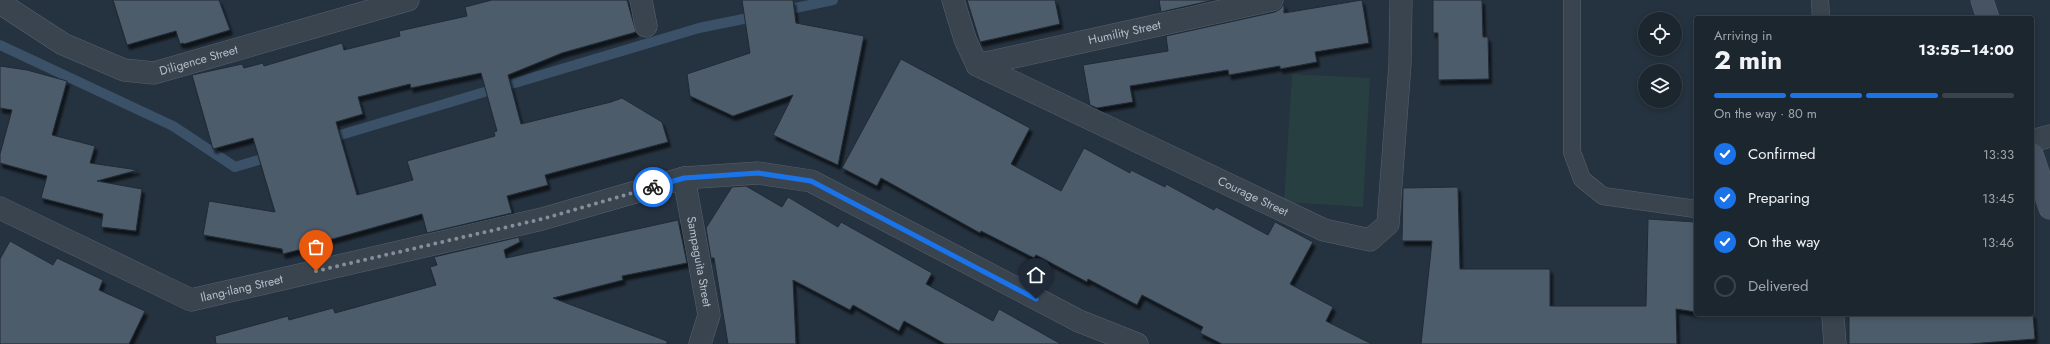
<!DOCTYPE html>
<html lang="en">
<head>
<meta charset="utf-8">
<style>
	body { margin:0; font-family:Jost,sans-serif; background:#29323b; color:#f1f3f6; height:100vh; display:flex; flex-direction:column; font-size:15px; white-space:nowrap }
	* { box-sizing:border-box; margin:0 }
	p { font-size:13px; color:#a0a5aa }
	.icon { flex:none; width:22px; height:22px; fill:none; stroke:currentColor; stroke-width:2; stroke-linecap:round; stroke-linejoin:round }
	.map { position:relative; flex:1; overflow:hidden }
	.details { position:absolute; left:1694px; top:16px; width:340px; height:300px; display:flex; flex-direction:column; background:#1c262f; border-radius:4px; box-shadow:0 2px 6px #0003,0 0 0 1px #3a434b }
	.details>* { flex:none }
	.fabs { position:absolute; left:1638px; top:12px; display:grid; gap:8px }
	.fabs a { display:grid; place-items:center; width:44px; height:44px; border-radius:50%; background:#1c262f; box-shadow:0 2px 6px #0003,0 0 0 1px #3a434b; font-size:20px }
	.pin { position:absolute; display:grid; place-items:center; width:34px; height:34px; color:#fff; margin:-41px -17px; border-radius:50% 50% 50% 0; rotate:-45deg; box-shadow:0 0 4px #0007 }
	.pin .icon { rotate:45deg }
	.courier { position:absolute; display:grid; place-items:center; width:40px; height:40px; margin:-20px; border:3px solid #1a73e8; border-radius:50%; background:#fff; color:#222; box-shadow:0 1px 5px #0007 }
	.summary em { font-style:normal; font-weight:700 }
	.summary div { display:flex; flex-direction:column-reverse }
	.summary { display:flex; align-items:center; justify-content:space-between; height:68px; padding:0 20px }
	h1 { font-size:26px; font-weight:700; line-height:30px }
	.bar { display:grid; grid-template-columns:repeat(4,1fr); gap:6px 4px; align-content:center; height:48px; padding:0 20px }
	.bar i { height:5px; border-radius:3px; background:#3a434b }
	.bar .selected { background:#1a73e8 }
	.bar p { grid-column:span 4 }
	ol { padding:0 20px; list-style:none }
	li { display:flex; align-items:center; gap:12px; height:44px }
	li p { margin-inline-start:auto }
	li .icon { padding:4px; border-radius:50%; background:#1a73e8; color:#fff; stroke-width:4 }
	li:last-child { color:#a0a5aa }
	li i { width:22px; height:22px; border:2px solid #3a434b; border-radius:50% }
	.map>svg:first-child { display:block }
</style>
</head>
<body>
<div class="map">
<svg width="2050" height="344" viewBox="0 0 2050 344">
	<defs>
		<filter id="shadow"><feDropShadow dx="2.5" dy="4.5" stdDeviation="1" flood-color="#0009"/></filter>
	</defs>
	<rect width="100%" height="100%" fill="#25323f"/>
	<polygon fill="#273f40" points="1292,74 1370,78 1363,207 1284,202"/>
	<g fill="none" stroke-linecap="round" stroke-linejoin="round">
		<g stroke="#3b5168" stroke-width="10">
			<polyline points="781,11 833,0"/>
			<polyline points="0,45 173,126 235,167 272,156"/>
			<polyline points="327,139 699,28 758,16"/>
		</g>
	</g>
	<g fill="#4e5b6a" stroke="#202b36" fill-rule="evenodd" filter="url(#shadow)">
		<polygon points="113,0 219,0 230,30 184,44 183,43 180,44 176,31 127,45"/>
		<path d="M492,0H627L636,32L562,53L508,75L521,124L611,102L622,98L662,122L668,142L545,175L548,185L507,196L512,213L427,233L422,214L329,240V242L283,254L282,249L203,235L209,201L275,212L253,138L213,149L192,75L242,64L244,68L263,63L264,66L342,43L344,50L400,36L399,31L467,16L465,7ZM481,73L497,131L494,132L495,136L407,161L413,180L357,195L336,122L363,114L358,97L410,84L411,88Z"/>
		<polygon points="742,0 793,0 796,23 864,36 838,165 773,135 793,95 733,116 690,96 687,74 750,53"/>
		<polygon points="967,0 1055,0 1060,24 980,42"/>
		<polygon points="1159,0 1214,0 1161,12"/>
		<polygon points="1362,0 1369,43 1315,52 1317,62 1280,69 1280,66 1229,75 1228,70 1130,86 1133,102 1097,108 1090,105 1083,65 1168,51 1166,36 1275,12 1280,9 1284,4 1284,13"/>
		<polygon points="1433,0 1482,0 1483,37 1488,37 1489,79 1438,80 1438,33 1433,33"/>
		<polygon points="901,59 1030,128 1011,164 1061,191 1084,148 1130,173 1131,170 1165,187 1166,184 1214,210 1216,207 1268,235 1275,222 1313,242 1290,284 1333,307 1326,321 1372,344 1222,344 1200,333 1203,327 1142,295 1137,305 1088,279 1087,282 1036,255 1034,258 981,231 980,233 881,178 877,186 842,168"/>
		<polygon points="0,66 27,70 67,81 52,135 95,146 90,163 138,170 97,181 142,189 136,231 101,227 103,214 41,198 47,176 0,163 0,154 12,110 0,108"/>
		<polygon points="746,186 782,207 788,197 838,227 841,222 932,273 926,284 993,321 999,309 1061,344 945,344 904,321 899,331 853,305 850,310 793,280 796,344 728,344 714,258 711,258 706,228 732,187"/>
		<polygon points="1458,187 1460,269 1550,269 1550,306 1646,306 1648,219 1696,222 1696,312 1676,309 1677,344 1421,344 1432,241 1402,241 1403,188"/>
		<polygon points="678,220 687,263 622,276 623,280 553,298 667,341 667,344 216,344 215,336 288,316 289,320 333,308 335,313 436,285 430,267 437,265 434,257 519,237 520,242 504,250 506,258"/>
		<polygon points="10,241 53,265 57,258 103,280 99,290 145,311 129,344 0,344 0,259"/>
		<polygon points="1849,314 2033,314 2035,339 1969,344 1849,344"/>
	</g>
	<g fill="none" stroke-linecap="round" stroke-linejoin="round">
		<g stroke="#57626d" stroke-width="18">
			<g id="lane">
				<polyline points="1572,0 1572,152 1582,179 1603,196 1696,209"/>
				<polyline points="1820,0 1821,18"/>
			</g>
		</g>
		<g stroke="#57626d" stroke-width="23">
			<g id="street">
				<polyline points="641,0 646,26"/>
				<path id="s1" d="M953,0L965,39L977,65L1324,230L1370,240L1388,224L1400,64L1401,0"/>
				<path id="s2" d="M0,3L63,44L124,70L154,73L408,0"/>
				<path id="s3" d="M977,65L1272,0"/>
				<polyline points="2032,141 2050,136"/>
				<path id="s4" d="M684,178L709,315L700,344"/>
				<path id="s5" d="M0,208L191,300L542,219L684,178L758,173L811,181L1079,321L1137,344"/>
				<polyline points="1833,317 1835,344"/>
			</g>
		</g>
		<g stroke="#57626d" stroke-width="23">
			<g id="secondary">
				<polyline points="1982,0 1988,18"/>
				<polyline points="2032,154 2050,208"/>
			</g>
		</g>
		<use href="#lane" stroke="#39444f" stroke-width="17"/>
		<use href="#street" stroke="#39444f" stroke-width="22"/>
		<use href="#secondary" stroke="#475362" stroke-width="22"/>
	</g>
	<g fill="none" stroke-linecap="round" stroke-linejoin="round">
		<polyline stroke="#838e99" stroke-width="4" stroke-dasharray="0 7.2" points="316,271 542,219 653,187"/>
		<polyline stroke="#1a73e8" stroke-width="5" points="653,187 684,178 758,173 811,181 1036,299"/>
	</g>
	<g text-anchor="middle" stroke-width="3.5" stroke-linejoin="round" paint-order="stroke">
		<g font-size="12" fill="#b6bfca" stroke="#1e2934">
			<text dy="4" stroke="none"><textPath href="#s3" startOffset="151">Humility Street</textPath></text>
			<text dy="4" stroke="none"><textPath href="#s2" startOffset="218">Diligence Street</textPath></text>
			<text dy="4" stroke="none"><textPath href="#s1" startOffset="375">Courage Street</textPath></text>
			<text dy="4" stroke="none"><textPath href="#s4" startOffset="85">Sampaguita Street</textPath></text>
			<text dy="4" stroke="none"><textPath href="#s5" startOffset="264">Ilang-ilang Street</textPath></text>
		</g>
	</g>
</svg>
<div class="fabs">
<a><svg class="icon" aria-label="locate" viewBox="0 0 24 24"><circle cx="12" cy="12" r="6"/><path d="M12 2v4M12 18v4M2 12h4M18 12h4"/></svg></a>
<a><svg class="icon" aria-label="layers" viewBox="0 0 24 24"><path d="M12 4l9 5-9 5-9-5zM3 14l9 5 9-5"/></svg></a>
</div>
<div class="pin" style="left:316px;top:271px;background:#ea580c"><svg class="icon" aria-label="bag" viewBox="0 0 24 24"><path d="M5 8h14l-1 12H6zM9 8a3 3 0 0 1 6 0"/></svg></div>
<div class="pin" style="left:1036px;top:299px;background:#1f2937"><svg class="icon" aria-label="home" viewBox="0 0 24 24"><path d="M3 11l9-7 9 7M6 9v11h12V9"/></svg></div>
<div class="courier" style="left:653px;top:187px"><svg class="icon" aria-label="bike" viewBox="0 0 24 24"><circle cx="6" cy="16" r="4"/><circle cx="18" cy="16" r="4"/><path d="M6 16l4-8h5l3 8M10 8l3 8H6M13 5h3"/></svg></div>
<section class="details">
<div class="summary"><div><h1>2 min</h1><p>Arriving in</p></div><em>13:55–14:00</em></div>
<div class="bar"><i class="selected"></i><i class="selected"></i><i class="selected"></i><i></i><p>On the way · 80 m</p></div>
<ol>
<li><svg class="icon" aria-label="check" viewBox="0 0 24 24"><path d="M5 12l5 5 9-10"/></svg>Confirmed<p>13:33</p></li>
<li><svg class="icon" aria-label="check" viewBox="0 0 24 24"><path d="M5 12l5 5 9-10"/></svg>Preparing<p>13:45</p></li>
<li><svg class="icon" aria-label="check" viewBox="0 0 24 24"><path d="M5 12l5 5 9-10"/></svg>On the way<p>13:46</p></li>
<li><i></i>Delivered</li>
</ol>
</section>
</div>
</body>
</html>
